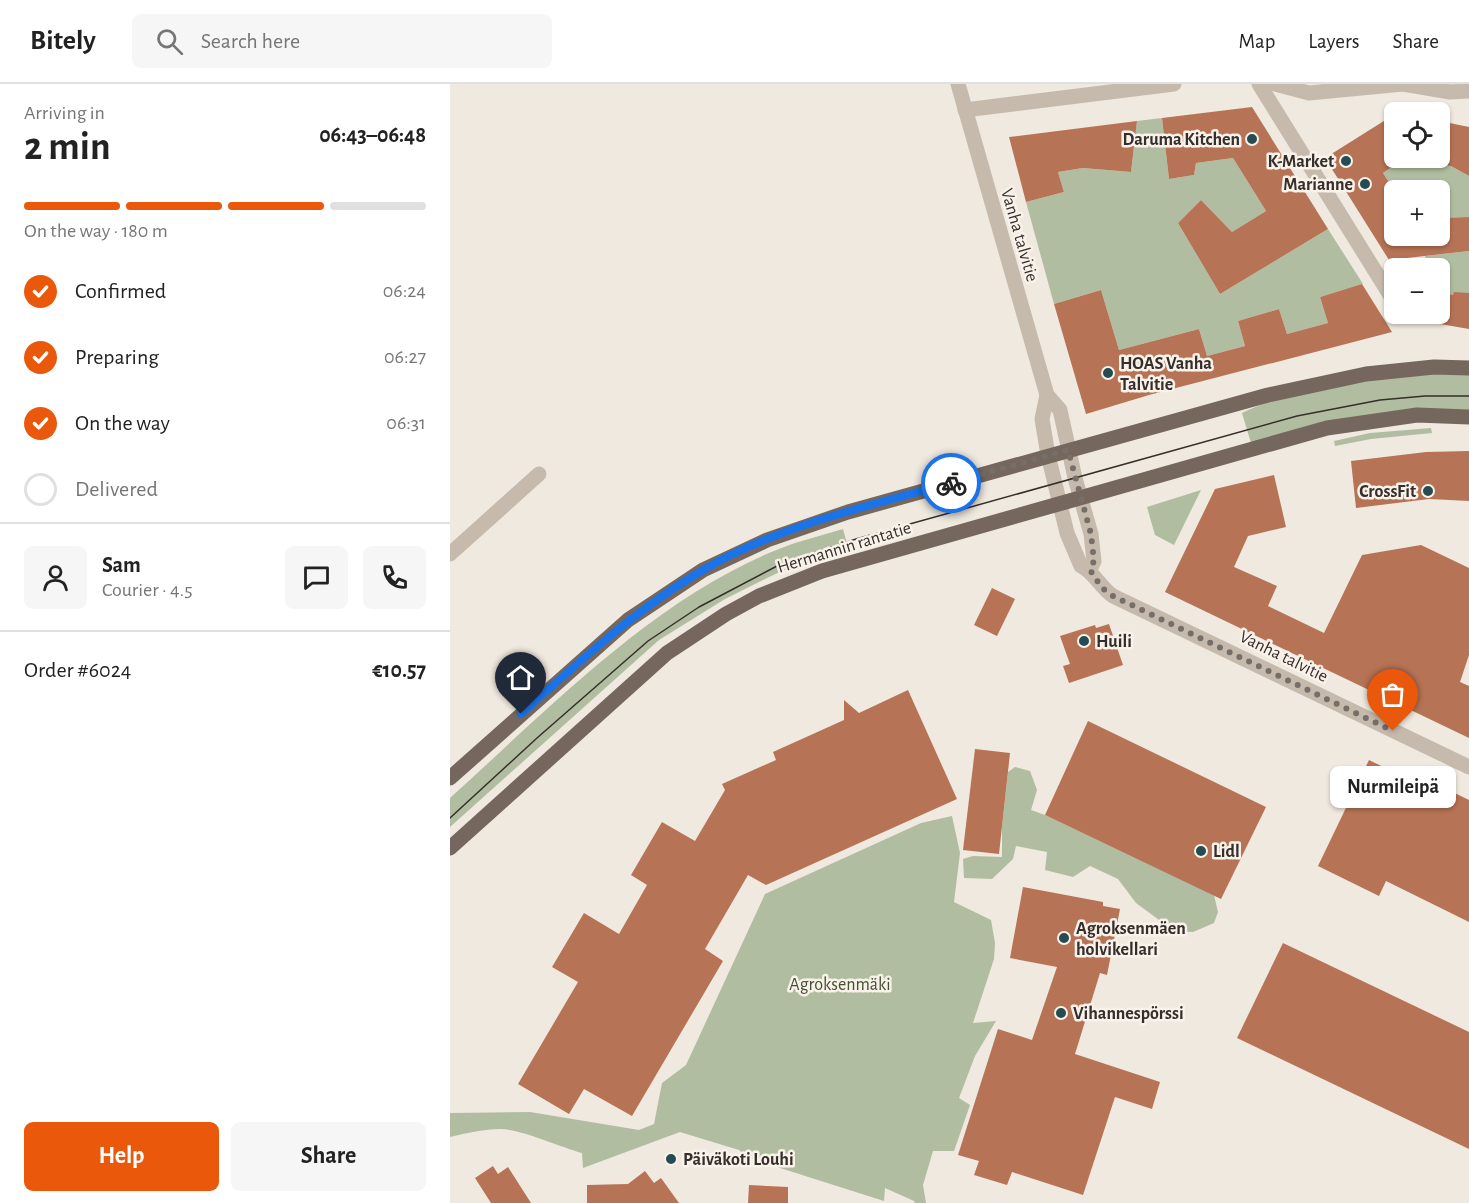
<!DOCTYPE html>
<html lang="en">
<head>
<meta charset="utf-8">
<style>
	body { margin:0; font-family:"Alegreya Sans",sans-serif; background:#f6f6f6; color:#222; height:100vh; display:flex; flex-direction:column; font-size:22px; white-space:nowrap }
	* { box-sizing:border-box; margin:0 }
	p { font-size:20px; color:#767676 }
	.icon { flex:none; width:33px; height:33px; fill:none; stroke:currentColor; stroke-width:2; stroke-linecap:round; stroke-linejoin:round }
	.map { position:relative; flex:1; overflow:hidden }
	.sheet { display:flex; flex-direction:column; background:#fff; width:450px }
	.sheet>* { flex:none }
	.tools { position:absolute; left:934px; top:18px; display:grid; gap:12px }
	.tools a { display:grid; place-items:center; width:66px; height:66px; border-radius:9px; background:#fff; box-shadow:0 2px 4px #0004; font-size:30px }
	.pin { position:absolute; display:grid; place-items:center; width:51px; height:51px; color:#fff; margin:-62px -26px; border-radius:50% 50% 50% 0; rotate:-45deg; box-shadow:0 0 6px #0007 }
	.pin .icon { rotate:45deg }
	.courier { position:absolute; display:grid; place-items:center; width:60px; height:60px; margin:-30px; border:4px solid #1a73e8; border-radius:50%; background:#fff; color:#222; box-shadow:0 2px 8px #0007 }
	.bubble { position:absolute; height:42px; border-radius:9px; background:#fff; box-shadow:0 2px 4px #0004; font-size:20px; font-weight:600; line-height:42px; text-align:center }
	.headline em { font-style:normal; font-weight:600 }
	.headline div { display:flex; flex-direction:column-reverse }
	.headline { display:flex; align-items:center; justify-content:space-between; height:102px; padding:0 24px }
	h1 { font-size:39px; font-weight:600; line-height:45px }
	.bar { display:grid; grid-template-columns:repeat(4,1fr); gap:9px 6px; align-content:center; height:72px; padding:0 24px }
	.bar i { height:8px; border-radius:4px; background:#e0e0e0 }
	.bar .active { background:#ea580c }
	.bar p { grid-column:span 4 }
	.line { display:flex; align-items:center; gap:15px; padding:0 24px; border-top:2px solid #e0e0e0 }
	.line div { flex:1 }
	.round { display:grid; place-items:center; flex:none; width:63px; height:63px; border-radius:9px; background:#f6f6f6 }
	ol { padding:0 24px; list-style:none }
	li { display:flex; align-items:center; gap:18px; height:66px }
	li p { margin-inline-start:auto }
	li .icon { padding:6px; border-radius:50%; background:#ea580c; color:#fff; stroke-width:4 }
	li:last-child { color:#767676 }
	li i { width:33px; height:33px; border:3px solid #e0e0e0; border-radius:50% }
	.action { display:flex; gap:12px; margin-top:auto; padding:12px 24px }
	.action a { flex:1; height:69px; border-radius:9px; background:#ea580c; color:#fff; font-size:24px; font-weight:600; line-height:69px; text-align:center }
	.action a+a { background:#f6f6f6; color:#222 }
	header { display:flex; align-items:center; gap:36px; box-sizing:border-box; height:84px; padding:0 30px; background:#fff; border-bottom:2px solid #e0e0e0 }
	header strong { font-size:28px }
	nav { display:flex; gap:33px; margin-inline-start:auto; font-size:21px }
	.search { width:420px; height:54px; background:#f6f6f6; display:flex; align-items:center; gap:15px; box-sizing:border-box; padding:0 21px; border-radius:9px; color:#767676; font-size:22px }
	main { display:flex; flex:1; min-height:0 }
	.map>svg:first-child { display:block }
</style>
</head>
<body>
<header>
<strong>Bitely</strong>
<div class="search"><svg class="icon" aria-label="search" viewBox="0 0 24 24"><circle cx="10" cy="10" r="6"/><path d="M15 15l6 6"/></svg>Search here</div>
<nav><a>Map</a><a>Layers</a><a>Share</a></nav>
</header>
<main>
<section class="sheet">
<div class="headline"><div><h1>2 min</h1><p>Arriving in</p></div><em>06:43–06:48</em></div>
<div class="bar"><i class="active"></i><i class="active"></i><i class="active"></i><i></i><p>On the way · 180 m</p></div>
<ol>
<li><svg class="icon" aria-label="check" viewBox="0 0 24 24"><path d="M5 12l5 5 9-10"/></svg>Confirmed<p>06:24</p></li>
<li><svg class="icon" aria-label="check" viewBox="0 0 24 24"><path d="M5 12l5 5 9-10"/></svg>Preparing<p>06:27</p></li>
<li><svg class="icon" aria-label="check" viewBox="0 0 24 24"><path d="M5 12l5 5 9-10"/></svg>On the way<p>06:31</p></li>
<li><i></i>Delivered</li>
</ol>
<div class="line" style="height:108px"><a class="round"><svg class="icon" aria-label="person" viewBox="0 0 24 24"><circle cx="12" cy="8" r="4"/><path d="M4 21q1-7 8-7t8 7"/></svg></a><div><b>Sam</b><p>Courier · 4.5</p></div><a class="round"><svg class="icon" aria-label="chat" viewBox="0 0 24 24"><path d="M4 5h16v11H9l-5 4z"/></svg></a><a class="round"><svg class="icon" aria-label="phone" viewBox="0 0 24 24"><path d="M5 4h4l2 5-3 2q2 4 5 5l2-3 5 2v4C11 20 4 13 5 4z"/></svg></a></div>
<div class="line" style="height:78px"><div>Order #6024</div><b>€10.57</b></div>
<div class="action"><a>Help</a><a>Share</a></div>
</section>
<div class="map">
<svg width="1019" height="1119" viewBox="0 0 1019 1119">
	<rect width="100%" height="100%" fill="#f0e9df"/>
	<g fill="#b1bda0">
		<polygon points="712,34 719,95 744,91 746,79 783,74 816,127 782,148 751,116 728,139 770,210 878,145 913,200 870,213 878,239 837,250 829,225 788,237 795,262 757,272 749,245 669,266 651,206 604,220 576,118 614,108 608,88 633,84 681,88 687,37"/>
		<polygon points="955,75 1001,82 1019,92 1019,133 990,134 990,106 945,106 945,108 933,89"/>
		<polygon points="1019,167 1019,209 1003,211 990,208 990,184 978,184 975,172"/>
		<path d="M960,290H1019V326L801,359L792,329C843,304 904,299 960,290Z"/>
		<polygon points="981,344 982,349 921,355 885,362 884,357 920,349"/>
		<polygon points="751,406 724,461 705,451 697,423"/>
		<path d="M393,445L398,463L349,479L317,494L275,515L209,556L0,743V714C102,622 213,505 345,459C361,454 377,450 393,445Z"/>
		<polygon points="565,683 580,687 587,706 581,726 595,731 764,811 768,828 764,839 743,848 724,847 686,819 668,795 640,782 623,793 595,786 597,768 566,762 563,775 542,795 514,794 513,775 523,772 552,773 552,742 558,688"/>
		<path d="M502,732L510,769L504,818L541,836L545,859L544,875L523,939L546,937L525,972L509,1014L520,1021L504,1067H483L473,1101L476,1119H465L464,1117L435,1104L434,1117L299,1074L289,1066L230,1048L133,1084L132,1069C110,1063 73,1046 51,1045C34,1045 17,1049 0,1053V1029L80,1028L189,1046L204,1040L212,999L236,981L315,810L471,739Z"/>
	</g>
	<g fill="#b77355">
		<polygon points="802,23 878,145 770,210 728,139 751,116 782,148 816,127 783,74 746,79 744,91 719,95 712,34"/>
		<polygon points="945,30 945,81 933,89 945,108 945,152 990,152 990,134 1019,133 1019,167 939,176 875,74"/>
		<polygon points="687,37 681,88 633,84 608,88 614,108 576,118 559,53"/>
		<polygon points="990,37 1019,43 1019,92 1001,82 990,81"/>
		<polygon points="912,200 942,248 699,311 636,330 604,220 651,206 669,266 749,245 757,272 795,262 788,237 829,225 837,250 878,239 870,213"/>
		<polygon points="990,208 1003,211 1004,208 1019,209 1019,245 990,240"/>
		<polygon points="1019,367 1019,417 979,415 906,424 901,377 976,368"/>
		<polygon points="824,391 836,443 798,452 784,483 827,502 818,522 874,549 912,471 971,461 1019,484 1019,571 1010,598 1019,602 1019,654 715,508 765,405"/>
		<polygon points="542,504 565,515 547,552 524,541"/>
		<polygon points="659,540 673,581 619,599 613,582 620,580 610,552 645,541 646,544"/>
		<polygon points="458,606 507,715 316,801 298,791 255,865 273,877 182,1032 134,1005 119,1030 68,1000 128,898 102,883 134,829 169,850 197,801 181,791 212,738 245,757 275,706 272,700 326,676 323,668 394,636 394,616 409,629"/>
		<polygon points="638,637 816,723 771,815 595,731"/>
		<polygon points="525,665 560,669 549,770 513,766"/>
		<polygon points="919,676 968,700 972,693 1019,716 1019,838 936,797 929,812 868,782"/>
		<polygon points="573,803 653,818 653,822 670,825 657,891 650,889 625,970 710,998 702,1025 665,1013 633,1111 562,1088 557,1101 524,1091 529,1077 508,1071 548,945 582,956 607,883 560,874"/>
		<polygon points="833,859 1019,948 1019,1065 787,954"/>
		<polygon points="43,1082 48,1090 58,1083 81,1119 41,1119 25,1094"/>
		<polygon points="195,1087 204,1099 211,1094 229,1119 137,1119 137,1101 178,1100"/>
		<polygon points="299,1101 338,1103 338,1119 298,1119"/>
	</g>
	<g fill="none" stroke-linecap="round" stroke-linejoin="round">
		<g stroke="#c6baac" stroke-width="15">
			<polyline points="508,0 597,311 610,326 625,394 641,450 644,477 640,486"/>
			<polyline points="809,0 945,219"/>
			<polyline points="825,0 859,9 953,0"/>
			<polyline points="953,0 1000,8 1019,7"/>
			<polyline points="515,26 724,0"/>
			<path d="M597,311L592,335L598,371L617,449L631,482C644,488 650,503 663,512L1019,683"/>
			<polyline points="0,470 89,390"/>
		</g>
		<g stroke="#75675d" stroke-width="15">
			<polyline points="0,694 178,536 253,486 317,456 398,428 818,311 916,290 984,283 1019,284"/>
			<polyline points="0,764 217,569 276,530 309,512 372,487 877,344 967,331 1019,333"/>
		</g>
		<polyline stroke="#352e2a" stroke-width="1.5" points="0,734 87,654 198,557 249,523 329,481 406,455 847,332 930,316 975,312 1019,312"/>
	</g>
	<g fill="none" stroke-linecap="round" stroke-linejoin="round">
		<polyline stroke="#766f69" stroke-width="6" stroke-dasharray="0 10.8" points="501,399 618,366 641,450 644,477 640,486 652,504 663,512 943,647"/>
		<path stroke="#1a73e8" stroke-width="8" d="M71,630C129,578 186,525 253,486C328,442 418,422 501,399"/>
	</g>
	<g fill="#244c52" stroke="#f8f2ea" stroke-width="2">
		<circle cx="802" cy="55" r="6"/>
		<circle cx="896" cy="77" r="6"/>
		<circle cx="915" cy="100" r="6"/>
		<circle cx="658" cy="289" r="6"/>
		<circle cx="978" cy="407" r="6"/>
		<circle cx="634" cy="557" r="6"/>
		<circle cx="751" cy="767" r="6"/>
		<circle cx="614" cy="854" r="6"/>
		<circle cx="611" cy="929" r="6"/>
		<circle cx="221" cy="1075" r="6"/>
	</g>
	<g text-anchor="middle" stroke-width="5" stroke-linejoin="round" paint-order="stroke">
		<g font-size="18" font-weight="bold" fill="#352e2a" stroke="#f8f2ea" text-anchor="start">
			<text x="790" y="61" text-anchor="end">Daruma Kitchen</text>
			<text x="884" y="83" text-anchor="end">K-Market</text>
			<text x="903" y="106" text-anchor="end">Marianne</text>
			<text x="670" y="285">HOAS Vanha<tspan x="670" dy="21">Talvitie</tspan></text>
			<text x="966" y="413" text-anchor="end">CrossFit</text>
			<text x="646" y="563">Huili</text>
			<text x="763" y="773">Lidl</text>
			<text x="626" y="850">Agroksenmäen<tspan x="626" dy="21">holvikellari</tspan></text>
			<text x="623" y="935">Vihannespörssi</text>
			<text x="233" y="1081">Päiväkoti Louhi</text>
		</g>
		<g font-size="18" fill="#352e2a" stroke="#f8f2ea">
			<text transform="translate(570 151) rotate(74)" y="6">Vanha talvitie</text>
			<text transform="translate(394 463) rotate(-17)" y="6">Hermannin rantatie</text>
			<text transform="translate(834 572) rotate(26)" y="6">Vanha talvitie</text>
		</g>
		<g font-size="18" fill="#435031" stroke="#f8f2ea">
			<text x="390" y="906">Agroksenmäki</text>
		</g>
	</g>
</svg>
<div class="tools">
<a><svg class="icon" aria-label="locate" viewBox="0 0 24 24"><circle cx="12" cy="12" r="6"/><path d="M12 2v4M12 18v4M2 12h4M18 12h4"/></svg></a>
<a>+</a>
<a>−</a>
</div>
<div class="pin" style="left:943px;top:647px;background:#ea580c"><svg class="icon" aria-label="bag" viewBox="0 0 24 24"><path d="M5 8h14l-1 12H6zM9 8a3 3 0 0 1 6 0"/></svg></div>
<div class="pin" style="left:71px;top:630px;background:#1f2937"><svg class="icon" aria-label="home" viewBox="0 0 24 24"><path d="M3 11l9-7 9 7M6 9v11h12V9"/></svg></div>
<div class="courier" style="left:501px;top:399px"><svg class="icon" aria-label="bike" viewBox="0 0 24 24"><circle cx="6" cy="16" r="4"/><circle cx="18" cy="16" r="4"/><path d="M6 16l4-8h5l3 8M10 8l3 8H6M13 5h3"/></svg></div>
<div class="bubble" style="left:880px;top:682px;width:126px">Nurmileipä</div>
</div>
</main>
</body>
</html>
